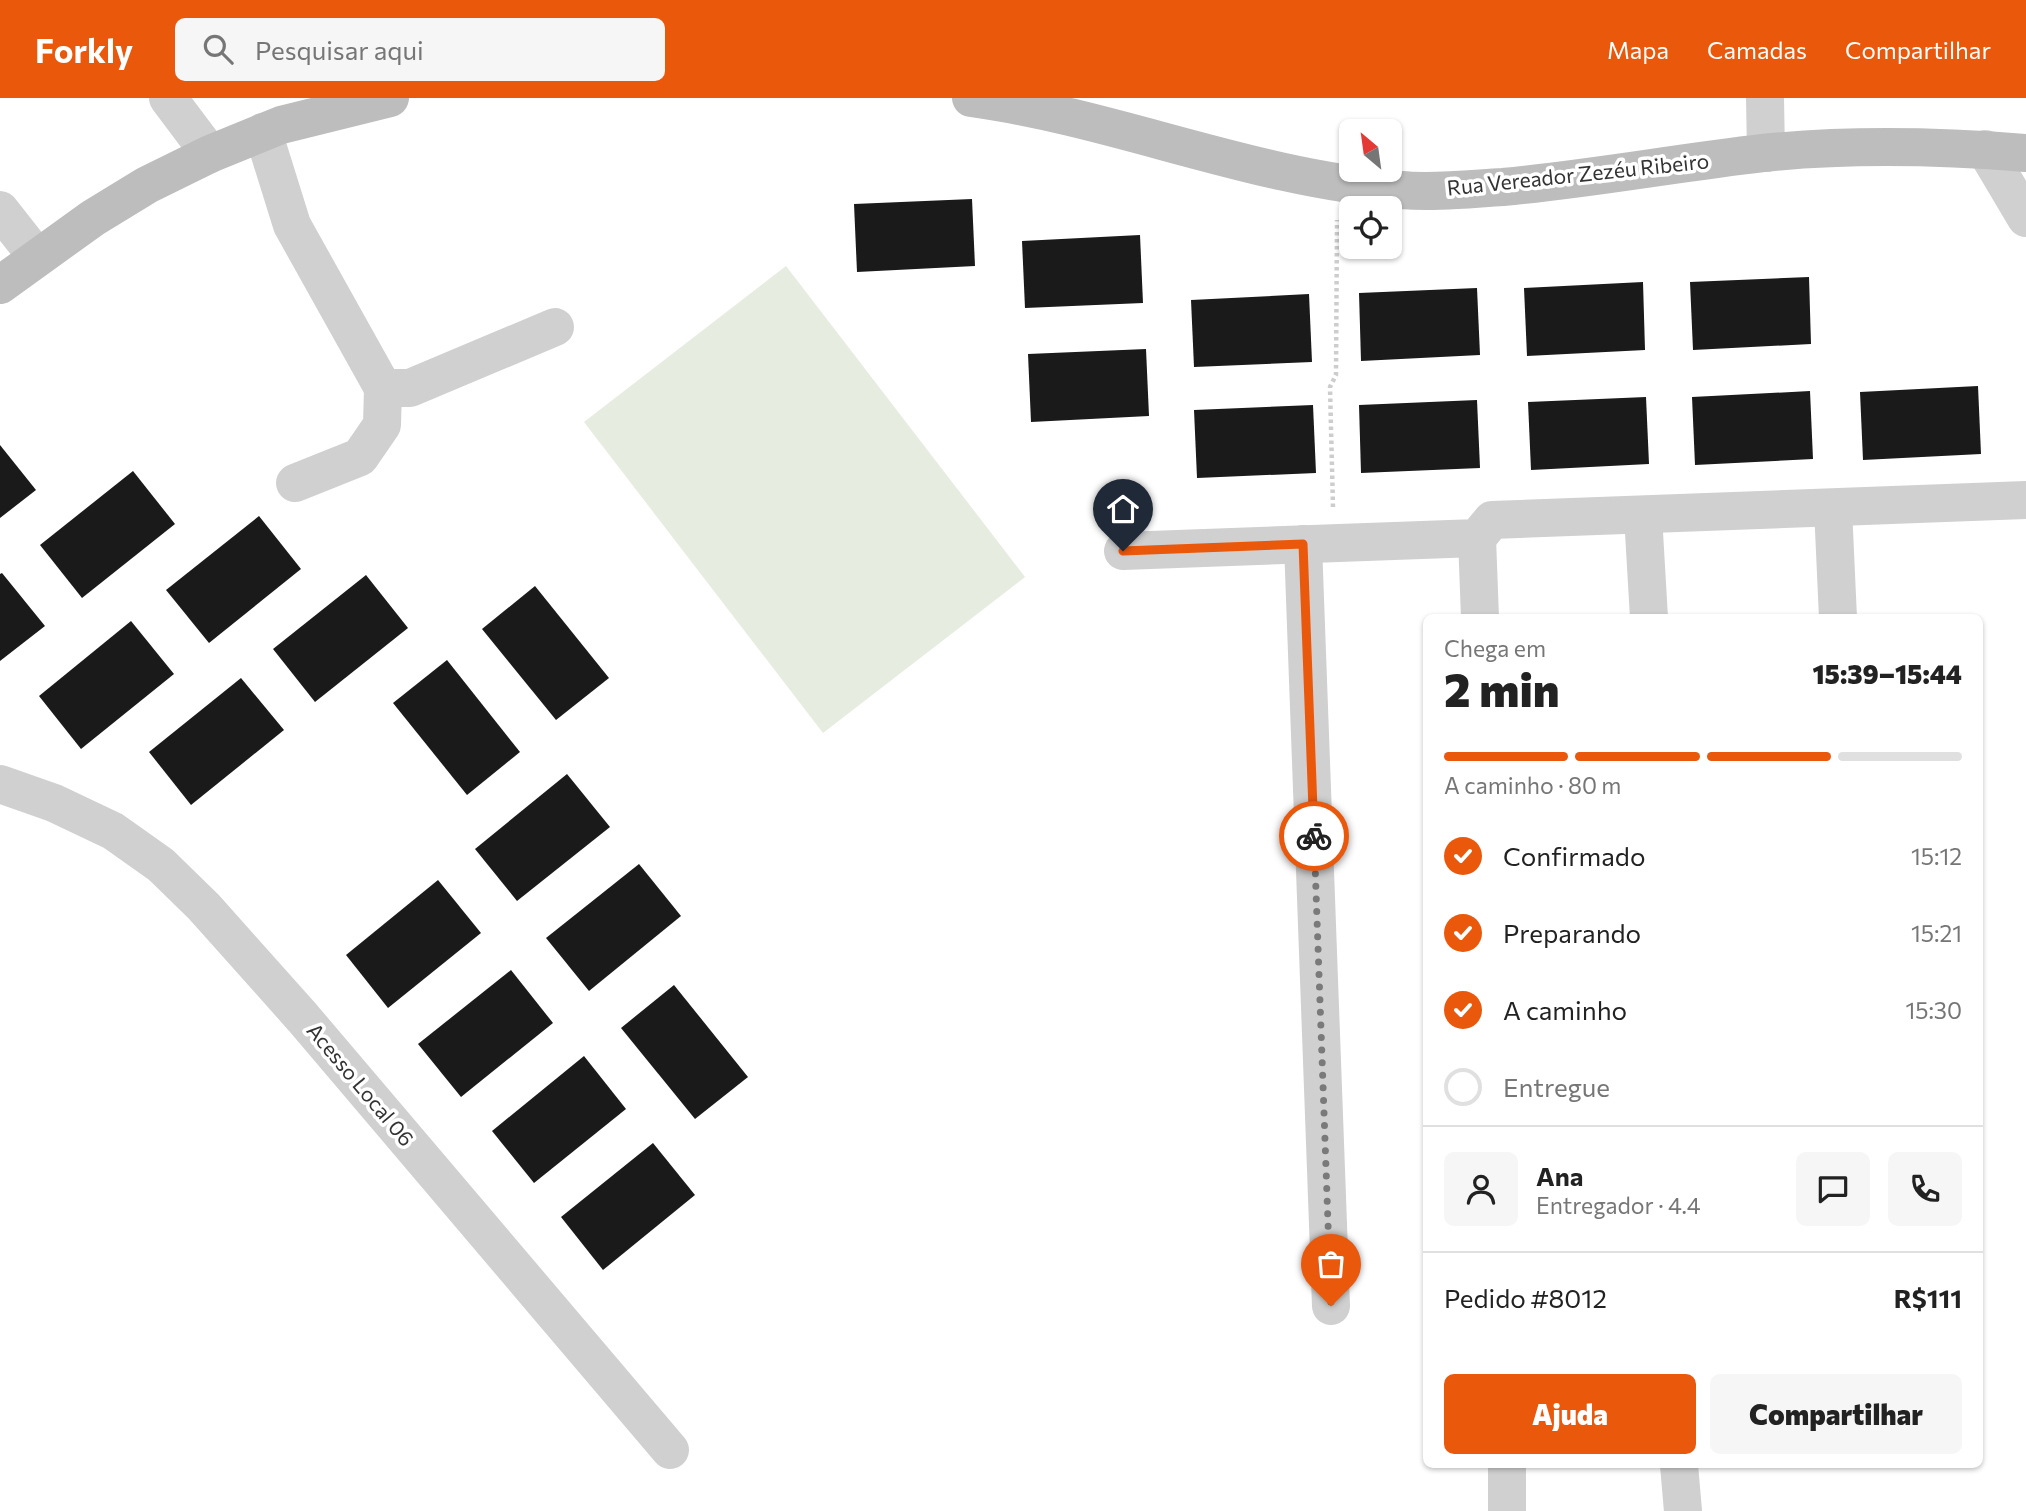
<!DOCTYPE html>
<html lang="pt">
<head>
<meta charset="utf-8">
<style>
	body { margin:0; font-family:Commissioner,sans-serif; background:#f6f6f6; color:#222; height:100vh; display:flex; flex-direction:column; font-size:26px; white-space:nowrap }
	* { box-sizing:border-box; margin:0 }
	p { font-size:23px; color:#767676 }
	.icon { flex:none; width:38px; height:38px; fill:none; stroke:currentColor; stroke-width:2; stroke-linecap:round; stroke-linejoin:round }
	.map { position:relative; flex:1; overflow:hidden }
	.sheet { position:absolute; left:1423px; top:516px; width:560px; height:854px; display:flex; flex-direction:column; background:#fff; border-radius:10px; box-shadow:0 2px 5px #0004 }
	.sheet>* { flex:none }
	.needle { width:46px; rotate:331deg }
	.buttons { position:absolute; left:1339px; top:21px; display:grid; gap:14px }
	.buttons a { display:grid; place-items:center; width:63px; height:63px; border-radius:10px; background:#fff; box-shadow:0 2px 5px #0004; font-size:35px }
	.pin { position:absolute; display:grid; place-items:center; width:60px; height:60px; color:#fff; margin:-72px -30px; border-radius:50% 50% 50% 0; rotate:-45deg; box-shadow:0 0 7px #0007 }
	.pin .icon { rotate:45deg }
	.courier { position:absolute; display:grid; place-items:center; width:70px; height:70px; margin:-35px; border:5px solid #ea580c; border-radius:50%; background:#fff; color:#222; box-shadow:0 2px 9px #0007 }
	.head em { font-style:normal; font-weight:800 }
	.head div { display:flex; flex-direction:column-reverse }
	.head { display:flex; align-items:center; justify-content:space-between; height:119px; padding:0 21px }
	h1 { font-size:46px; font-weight:800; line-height:52px }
	.bar { display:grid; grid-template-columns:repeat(4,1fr); gap:10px 7px; align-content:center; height:84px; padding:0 21px }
	.bar i { height:9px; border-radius:5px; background:#e0e0e0 }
	.bar .on { background:#ea580c }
	.bar p { grid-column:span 4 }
	.line { display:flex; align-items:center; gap:18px; padding:0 21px; border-top:2px solid #e0e0e0 }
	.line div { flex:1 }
	.round { display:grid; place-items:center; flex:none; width:74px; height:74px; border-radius:10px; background:#f6f6f6 }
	ol { padding:0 21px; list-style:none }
	li { display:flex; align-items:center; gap:21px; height:77px }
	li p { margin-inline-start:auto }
	li .icon { padding:7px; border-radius:50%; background:#ea580c; color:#fff; stroke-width:4 }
	li:last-child { color:#767676 }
	li i { width:38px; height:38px; border:4px solid #e0e0e0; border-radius:50% }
	.cta { display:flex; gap:14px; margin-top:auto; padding:14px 21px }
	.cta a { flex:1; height:80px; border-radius:10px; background:#ea580c; color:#fff; font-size:28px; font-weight:800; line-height:80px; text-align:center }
	.cta a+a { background:#f6f6f6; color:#222 }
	header { display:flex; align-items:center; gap:42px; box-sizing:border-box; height:98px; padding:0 35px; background:#ea580c; color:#fff }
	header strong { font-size:33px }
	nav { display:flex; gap:38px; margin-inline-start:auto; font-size:24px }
	.search { width:490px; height:63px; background:#f6f6f6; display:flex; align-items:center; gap:18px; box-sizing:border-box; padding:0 24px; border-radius:10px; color:#767676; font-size:26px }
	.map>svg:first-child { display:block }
</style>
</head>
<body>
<header>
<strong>Forkly</strong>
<div class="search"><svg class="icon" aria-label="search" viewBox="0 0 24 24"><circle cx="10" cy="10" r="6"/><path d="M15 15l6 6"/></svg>Pesquisar aqui</div>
<nav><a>Mapa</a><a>Camadas</a><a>Compartilhar</a></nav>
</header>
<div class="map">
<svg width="2026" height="1413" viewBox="0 0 2026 1413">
	<rect width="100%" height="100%" fill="#fff"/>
	<polygon fill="#e6ecdf" points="786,168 1025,479 823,635 584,324"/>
	<g fill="#1a1a1a">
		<polygon points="972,101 975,168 857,174 854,106"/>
		<polygon points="1140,137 1143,205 1025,210 1022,143"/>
		<polygon points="1809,179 1811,246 1693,252 1690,184"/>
		<polygon points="1643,184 1645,252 1527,258 1524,190"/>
		<polygon points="1477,190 1480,257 1361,263 1359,195"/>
		<polygon points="1309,196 1312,264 1194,269 1191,202"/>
		<polygon points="1146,251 1149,318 1031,324 1028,256"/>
		<polygon points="1978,288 1981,356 1863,362 1860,294"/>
		<polygon points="1810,293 1813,361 1695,367 1692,299"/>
		<polygon points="1646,299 1649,366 1531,372 1528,304"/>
		<polygon points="1477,302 1480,370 1361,375 1359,307"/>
		<polygon points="1313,307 1316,375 1197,380 1194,312"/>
		<polygon points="0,347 36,392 0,420"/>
		<polygon points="133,373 175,426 82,500 40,447"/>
		<polygon points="259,418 301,471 209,545 166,492"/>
		<polygon points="2,475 45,528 0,563 0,476"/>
		<polygon points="366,477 408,530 315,604 273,551"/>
		<polygon points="535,488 609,580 556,622 482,531"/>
		<polygon points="131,523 174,576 81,651 39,598"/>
		<polygon points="447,562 520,654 467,697 393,605"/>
		<polygon points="241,580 284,632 191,707 149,654"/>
		<polygon points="567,676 610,729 517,803 475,751"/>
		<polygon points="639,766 681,818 589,893 546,840"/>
		<polygon points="438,782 481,835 388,910 346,857"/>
		<polygon points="511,872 553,925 461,999 418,946"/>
		<polygon points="674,887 748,979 695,1021 621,930"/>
		<polygon points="584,958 626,1011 534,1085 492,1033"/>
		<polygon points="653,1045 695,1097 603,1172 561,1119"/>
	</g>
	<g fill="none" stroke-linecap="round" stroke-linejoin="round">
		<polyline stroke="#cdcdcd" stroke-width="4.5" stroke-dasharray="3.5 3.5" stroke-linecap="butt" points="1333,409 1330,289 1336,277 1337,122"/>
		<g stroke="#d0d0d0" stroke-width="38">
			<polyline points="168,0 210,56"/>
			<polyline points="1765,0 1766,55"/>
			<polyline points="263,34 292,127 383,290 410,290 555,229"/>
			<polyline points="1985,51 2026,120"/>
			<polyline points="0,112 37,159"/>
			<polyline points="295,385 360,359 382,327 383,290"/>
			<polyline points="1833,410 1838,520"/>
			<polyline points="1643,417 1649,520"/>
			<polyline points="1477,440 1480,520"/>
			<polyline points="1303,446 1331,1208"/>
			<polyline points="1123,453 1477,440 1492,422 2026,402"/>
			<polyline points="0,686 54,705 113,733 161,767 204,809 303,920 670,1352"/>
			<polyline points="1507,1367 1507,1413"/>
			<polyline points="1679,1367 1683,1413"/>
		</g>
		<g stroke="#bdbdbd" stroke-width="38">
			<path d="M971,0C1117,20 1254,81 1401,92C1434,95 1469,91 1503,89C1590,81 1676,65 1763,55C1850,46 1939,48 2026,55"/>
			<polyline points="0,187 93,120 147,87 210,56 281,27 390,0"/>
		</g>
	</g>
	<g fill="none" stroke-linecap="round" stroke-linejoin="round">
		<polyline stroke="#7a7a7a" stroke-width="7" stroke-dasharray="0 12.6" points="1314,738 1331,1208"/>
		<polyline stroke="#ea580c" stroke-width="9" points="1123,453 1303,446 1314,738"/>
	</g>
	<g text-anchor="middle" stroke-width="7" stroke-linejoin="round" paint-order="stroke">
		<g font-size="21" fill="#333" stroke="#fff">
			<text transform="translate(1578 77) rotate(-6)" y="7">Rua Vereador Zezéu Ribeiro</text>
			<text transform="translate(360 987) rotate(50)" y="7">Acesso Local 06</text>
		</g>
	</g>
</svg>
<div class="buttons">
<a><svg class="needle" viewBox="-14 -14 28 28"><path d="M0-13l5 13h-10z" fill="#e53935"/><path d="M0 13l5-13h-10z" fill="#767676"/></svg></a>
<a><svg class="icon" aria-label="locate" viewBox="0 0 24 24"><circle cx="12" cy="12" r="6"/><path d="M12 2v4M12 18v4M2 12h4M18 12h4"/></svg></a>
</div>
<div class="pin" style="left:1331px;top:1208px;background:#ea580c"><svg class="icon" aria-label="bag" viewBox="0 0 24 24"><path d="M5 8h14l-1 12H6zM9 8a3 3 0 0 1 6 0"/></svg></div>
<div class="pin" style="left:1123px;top:453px;background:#1f2937"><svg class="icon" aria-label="home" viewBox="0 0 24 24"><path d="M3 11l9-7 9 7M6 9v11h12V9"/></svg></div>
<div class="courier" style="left:1314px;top:738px"><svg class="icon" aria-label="bike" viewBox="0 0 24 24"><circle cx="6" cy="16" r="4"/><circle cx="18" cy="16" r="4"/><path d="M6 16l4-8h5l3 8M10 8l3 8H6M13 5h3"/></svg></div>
<section class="sheet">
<div class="head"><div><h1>2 min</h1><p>Chega em</p></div><em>15:39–15:44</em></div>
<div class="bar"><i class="on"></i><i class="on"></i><i class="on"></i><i></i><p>A caminho · 80 m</p></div>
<ol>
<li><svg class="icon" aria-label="check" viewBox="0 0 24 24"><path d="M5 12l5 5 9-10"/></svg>Confirmado<p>15:12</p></li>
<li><svg class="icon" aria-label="check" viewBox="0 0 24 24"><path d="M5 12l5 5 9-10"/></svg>Preparando<p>15:21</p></li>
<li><svg class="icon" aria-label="check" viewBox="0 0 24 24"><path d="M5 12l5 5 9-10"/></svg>A caminho<p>15:30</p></li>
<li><i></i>Entregue</li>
</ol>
<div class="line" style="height:126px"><a class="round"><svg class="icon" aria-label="person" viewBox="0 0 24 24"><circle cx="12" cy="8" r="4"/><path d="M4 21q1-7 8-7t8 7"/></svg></a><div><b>Ana</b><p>Entregador · 4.4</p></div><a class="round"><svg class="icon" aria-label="chat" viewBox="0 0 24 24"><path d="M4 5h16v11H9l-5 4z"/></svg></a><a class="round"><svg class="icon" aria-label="phone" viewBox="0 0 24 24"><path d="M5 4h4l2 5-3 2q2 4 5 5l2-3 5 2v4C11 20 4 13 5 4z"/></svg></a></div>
<div class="line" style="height:91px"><div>Pedido #8012</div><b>R$111</b></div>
<div class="cta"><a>Ajuda</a><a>Compartilhar</a></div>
</section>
</div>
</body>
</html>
